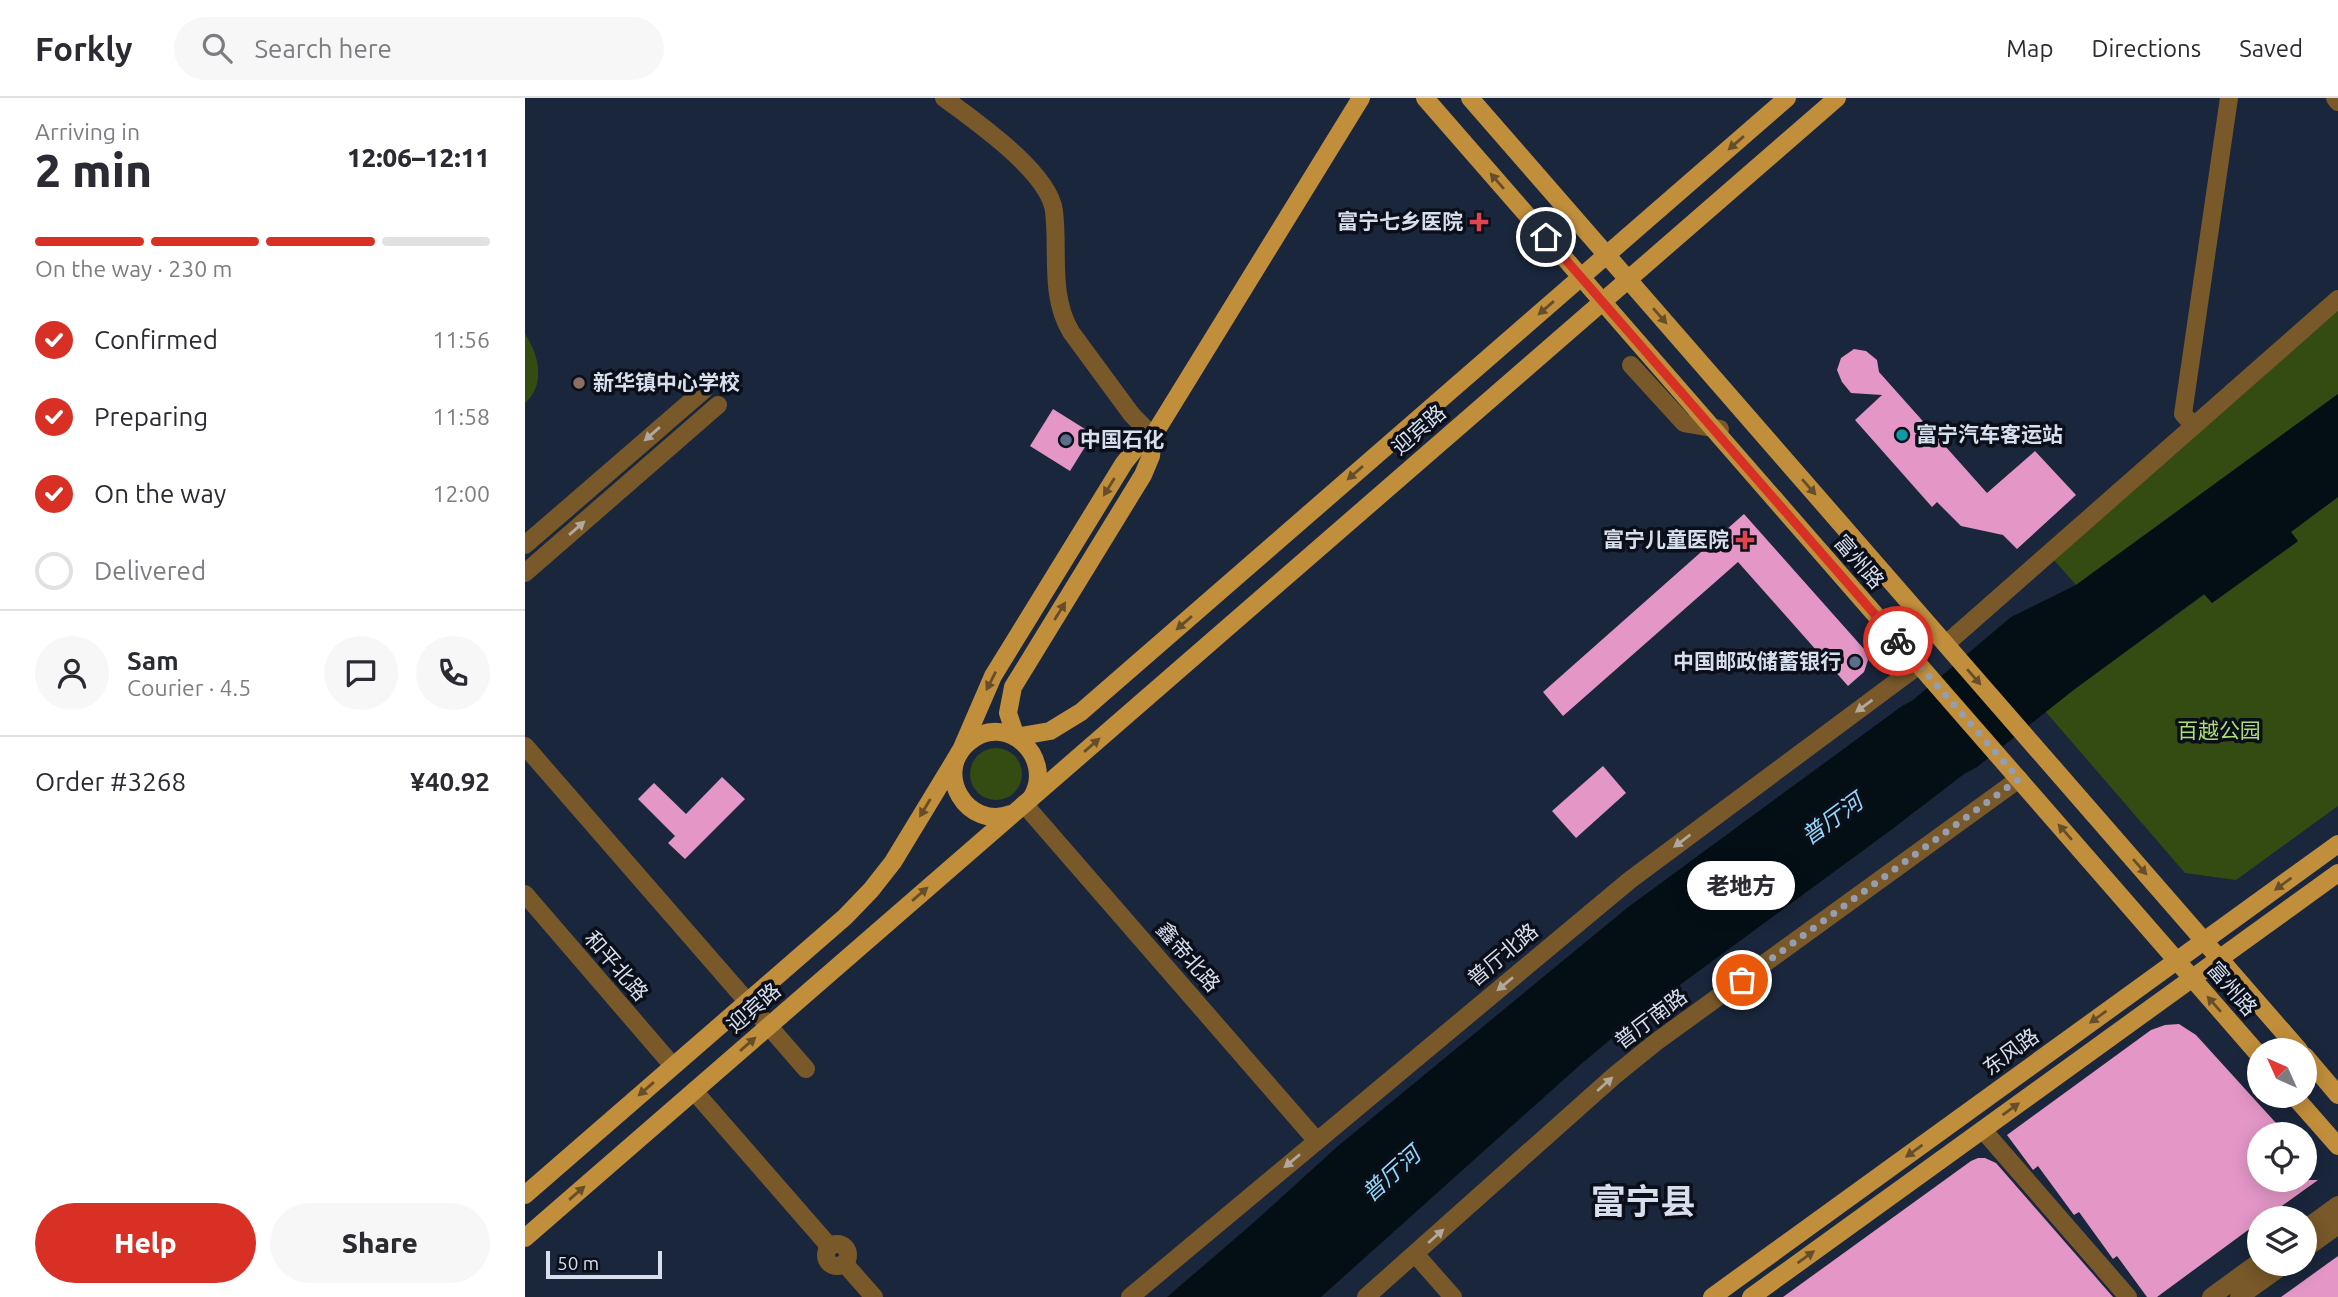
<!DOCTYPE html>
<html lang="en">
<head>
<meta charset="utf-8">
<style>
	body { margin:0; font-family:Ubuntu,"Noto Sans SC",sans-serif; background:#f7f7f7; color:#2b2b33; height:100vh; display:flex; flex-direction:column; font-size:26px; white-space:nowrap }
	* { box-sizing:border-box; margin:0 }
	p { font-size:23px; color:#7c7c81 }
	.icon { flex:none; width:38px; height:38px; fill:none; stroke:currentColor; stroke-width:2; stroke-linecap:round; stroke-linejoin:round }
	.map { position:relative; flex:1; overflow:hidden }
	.side { display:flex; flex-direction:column; background:#fff; width:525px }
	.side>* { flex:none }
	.needle { width:46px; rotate:315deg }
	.controls { position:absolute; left:1722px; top:940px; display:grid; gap:14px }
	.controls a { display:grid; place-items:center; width:70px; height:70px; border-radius:50%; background:#fff; box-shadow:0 4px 18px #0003; font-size:35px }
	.scale { position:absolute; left:21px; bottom:18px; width:116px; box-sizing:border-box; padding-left:7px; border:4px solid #d7dfee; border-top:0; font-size:19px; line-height:24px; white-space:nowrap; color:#d7dfee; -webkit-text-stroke:5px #0a0f19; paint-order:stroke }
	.pin { position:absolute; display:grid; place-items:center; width:60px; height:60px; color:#fff; margin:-30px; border:4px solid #fff; border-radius:50%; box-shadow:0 2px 7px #0007 }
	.courier { position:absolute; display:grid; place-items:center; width:70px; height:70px; margin:-35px; border:5px solid #d93025; border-radius:50%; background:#fff; color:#222; box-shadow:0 2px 9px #0007 }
	.bubble { position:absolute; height:49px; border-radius:24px; background:#fff; box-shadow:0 4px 18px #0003; font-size:23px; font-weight:800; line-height:49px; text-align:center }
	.head em { font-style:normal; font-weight:800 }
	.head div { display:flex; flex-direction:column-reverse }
	.head { display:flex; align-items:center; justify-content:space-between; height:119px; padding:0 35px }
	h1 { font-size:46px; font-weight:800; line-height:52px }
	.bar { display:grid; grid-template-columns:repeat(4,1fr); gap:10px 7px; align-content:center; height:84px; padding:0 35px }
	.bar i { height:9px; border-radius:5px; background:#e1e1e2 }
	.bar .current { background:#d93025 }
	.bar p { grid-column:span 4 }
	.line { display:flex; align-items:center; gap:18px; padding:0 35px; border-top:2px solid #e1e1e2 }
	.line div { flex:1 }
	.round { display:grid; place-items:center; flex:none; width:74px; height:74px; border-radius:37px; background:#f7f7f7 }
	ol { padding:0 35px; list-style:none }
	li { display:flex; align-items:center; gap:21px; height:77px }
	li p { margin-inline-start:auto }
	li .icon { padding:7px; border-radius:50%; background:#d93025; color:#fff; stroke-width:4 }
	li:last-child { color:#7c7c81 }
	li i { width:38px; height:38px; border:4px solid #e1e1e2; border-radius:50% }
	.primary-button { display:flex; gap:14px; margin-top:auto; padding:14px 35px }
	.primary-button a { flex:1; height:80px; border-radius:42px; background:#d93025; color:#fff; font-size:28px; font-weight:800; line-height:80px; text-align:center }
	.primary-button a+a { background:#f7f7f7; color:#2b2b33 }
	header { display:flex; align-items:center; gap:42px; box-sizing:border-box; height:98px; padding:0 35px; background:#fff; border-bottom:2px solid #e1e1e2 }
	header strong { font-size:33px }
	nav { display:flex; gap:38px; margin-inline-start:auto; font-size:24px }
	.search { width:490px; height:63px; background:#f7f7f7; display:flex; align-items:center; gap:18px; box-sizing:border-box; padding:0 24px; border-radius:38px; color:#7c7c81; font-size:26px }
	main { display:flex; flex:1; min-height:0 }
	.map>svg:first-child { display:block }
</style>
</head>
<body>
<header>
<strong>Forkly</strong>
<div class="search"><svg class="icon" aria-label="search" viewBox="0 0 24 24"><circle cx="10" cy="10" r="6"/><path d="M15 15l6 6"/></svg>Search here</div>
<nav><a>Map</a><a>Directions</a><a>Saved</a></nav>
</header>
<main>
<section class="side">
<div class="head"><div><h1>2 min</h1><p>Arriving in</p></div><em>12:06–12:11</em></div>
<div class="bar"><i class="current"></i><i class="current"></i><i class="current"></i><i></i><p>On the way · 230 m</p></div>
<ol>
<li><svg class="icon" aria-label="check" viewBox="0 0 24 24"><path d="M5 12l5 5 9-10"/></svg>Confirmed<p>11:56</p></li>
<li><svg class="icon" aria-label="check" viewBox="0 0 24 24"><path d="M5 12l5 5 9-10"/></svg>Preparing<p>11:58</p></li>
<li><svg class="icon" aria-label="check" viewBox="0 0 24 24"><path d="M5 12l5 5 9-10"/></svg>On the way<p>12:00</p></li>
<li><i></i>Delivered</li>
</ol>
<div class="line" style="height:126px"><a class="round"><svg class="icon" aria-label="person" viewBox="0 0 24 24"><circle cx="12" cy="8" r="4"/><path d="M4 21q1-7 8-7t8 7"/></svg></a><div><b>Sam</b><p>Courier · 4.5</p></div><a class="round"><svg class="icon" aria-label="chat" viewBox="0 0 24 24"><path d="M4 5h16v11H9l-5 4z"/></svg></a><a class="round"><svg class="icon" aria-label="phone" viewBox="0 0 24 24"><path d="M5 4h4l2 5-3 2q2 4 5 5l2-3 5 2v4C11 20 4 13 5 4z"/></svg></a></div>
<div class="line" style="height:91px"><div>Order #3268</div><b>¥40.92</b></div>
<div class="primary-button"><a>Help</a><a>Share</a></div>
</section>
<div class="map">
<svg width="1813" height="1199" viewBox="0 0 1813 1199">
	<rect width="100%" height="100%" fill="#1a263c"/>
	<g fill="#344b12">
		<polygon points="1813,213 1813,296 1551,487 1528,461"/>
		<path d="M0,236C14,257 21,287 0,305Z"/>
		<polygon points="1813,399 1813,708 1711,782 1660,775 1520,613 1680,496 1687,505 1772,444 1765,434"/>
		<circle cx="471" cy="676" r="26"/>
	</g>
	<polygon fill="#040f15" points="1813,296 1813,399 1766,434 1773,443 1687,505 1679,496 1551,590 1452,669 1439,676 1366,732 1118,914 1055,967 796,1199 642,1199 727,1126 813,1048 1102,810 1377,608 1388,602 1486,519 1551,487"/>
	<g fill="#e497c7">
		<polygon points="1329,251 1341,253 1352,262 1354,274 1462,395 1510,353 1551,397 1492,451 1478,437 1436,428 1412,404 1407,409 1330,322 1357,297 1326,295 1317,284 1312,272 1316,260"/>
		<polygon points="528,311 568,336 545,373 505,348"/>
		<polygon points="1219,416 1339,551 1343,562 1339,574 1323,588 1213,464 1038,618 1018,594"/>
		<polygon points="1078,668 1101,695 1051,740 1027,713"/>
		<polygon points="197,679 220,701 160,761 143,745 150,738 113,701 129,685 161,716"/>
		<polygon points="1654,926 1671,937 1761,1036 1734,1036 1734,1082 1793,1082 1740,1120 1734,1120 1734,1124 1632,1199 1622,1199 1592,1158 1588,1161 1554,1114 1549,1117 1513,1068 1508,1072 1482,1037 1626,932 1640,927"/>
		<polygon points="1453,1060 1460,1060 1471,1065 1588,1199 1258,1199 1446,1063"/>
		<polygon points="1813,1158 1813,1199 1756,1199"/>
	</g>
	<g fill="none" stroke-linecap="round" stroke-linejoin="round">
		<g stroke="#795929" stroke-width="18">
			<path d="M419,0C450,23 524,74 529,113C534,154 524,197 546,234L607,317L628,338"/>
			<polyline points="1810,0 1813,4"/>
			<polyline points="1106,267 1159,325 1195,331"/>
			<polyline points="1669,328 1658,316 1704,0"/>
			<polyline points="0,447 179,292"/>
			<polyline points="0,475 193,307"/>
			<polyline points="1421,546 1813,201"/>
			<polyline points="0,648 281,971"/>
			<polyline points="499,706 792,1043"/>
			<polyline points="0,796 148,968"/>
			<polyline points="169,993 305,1149"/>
			<polyline points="1458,1032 1603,1199"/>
			<polyline points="1780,1131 1813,1107"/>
			<circle cx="312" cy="1157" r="11"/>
			<polyline points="1780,1151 1813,1127"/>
			<polyline points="891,1157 928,1199"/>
			<polyline points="319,1165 349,1199"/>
			<polyline points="605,1199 1105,782 1394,567"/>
			<polyline points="841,1199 1089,978 1131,944 1494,681"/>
			<polyline points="1686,1199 1734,1164"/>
			<polyline points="1714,1199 1760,1166"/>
		</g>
		<g stroke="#c18e3b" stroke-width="18">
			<polyline points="836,0 628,338 626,358 618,377 488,589 483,615 491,639 525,633 556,614 1262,0"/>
			<polyline points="900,0 1734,957"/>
			<polyline points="945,0 1774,952"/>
			<path d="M486,716C442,733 407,674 444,644C481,613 530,659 507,699"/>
			<polyline points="1780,958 1813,997"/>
			<polyline points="1769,998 1813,1048"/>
			<polyline points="0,1097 320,819 346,792 368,764 436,652 468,578 599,365 611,350 628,338"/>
			<polyline points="0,1140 1312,0"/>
			<polyline points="1187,1199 1813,746"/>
			<polyline points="1226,1199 1813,775"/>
		</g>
	</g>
	<defs><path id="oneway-solid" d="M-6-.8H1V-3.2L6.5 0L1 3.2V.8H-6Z" transform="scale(1.75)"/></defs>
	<g fill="#664e2a">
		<use href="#oneway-solid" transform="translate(1211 45) rotate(139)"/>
		<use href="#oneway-solid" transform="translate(972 83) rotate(-131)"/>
		<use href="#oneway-solid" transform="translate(1021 210) rotate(139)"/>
		<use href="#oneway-solid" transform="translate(1135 218) rotate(49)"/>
		<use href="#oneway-solid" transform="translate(830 375) rotate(139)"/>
		<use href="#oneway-solid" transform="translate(584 389) rotate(122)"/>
		<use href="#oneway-solid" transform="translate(1284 389) rotate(49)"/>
		<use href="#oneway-solid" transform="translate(535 513) rotate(-58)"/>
		<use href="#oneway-solid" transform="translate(659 525) rotate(139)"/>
		<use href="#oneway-solid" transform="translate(1449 579) rotate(49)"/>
		<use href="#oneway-solid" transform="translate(466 583) rotate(117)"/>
		<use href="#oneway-solid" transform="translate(567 647) rotate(-41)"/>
		<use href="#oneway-solid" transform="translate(400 710) rotate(121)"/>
		<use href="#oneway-solid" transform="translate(1540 734) rotate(-131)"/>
		<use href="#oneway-solid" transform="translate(1615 769) rotate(49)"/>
		<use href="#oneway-solid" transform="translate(1758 786) rotate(144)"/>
		<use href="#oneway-solid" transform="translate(395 796) rotate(-41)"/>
		<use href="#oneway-solid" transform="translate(1689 906) rotate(-131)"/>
		<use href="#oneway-solid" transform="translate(1573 919) rotate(144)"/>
		<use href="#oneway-solid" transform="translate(223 946) rotate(-41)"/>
		<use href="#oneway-solid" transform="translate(121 991) rotate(139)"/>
		<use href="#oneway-solid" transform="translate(1486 1011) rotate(-36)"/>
		<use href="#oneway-solid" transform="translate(1389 1053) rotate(144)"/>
		<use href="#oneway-solid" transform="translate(52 1095) rotate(-41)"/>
		<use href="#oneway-solid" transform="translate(1281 1159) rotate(-36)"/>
	</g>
	<g fill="#b1a99f">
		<use href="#oneway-solid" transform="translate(127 336) rotate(139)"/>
		<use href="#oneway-solid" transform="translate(52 430) rotate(-41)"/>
		<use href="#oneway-solid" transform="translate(1339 608) rotate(144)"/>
		<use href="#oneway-solid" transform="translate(1157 743) rotate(143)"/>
		<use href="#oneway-solid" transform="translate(980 886) rotate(140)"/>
		<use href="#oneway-solid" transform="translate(1080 986) rotate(-42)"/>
		<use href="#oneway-solid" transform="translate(767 1063) rotate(140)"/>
		<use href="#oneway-solid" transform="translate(911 1138) rotate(-42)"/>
	</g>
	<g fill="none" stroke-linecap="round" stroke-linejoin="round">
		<polyline stroke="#959eb0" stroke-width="7" stroke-dasharray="0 12.6" points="1217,882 1494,681 1373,543"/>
		<polyline stroke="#d93025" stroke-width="9" points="1021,139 1373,543"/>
	</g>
	<g fill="#e0444e" stroke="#0a0f19" stroke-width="2.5">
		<path d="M950.5 113.5h7v7h7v7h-7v7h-7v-7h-7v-7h7z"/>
		<path d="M1216.5 431.5h7v7h7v7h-7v7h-7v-7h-7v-7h7z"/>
	</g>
	<circle fill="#8d6e63" stroke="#0a0f19" stroke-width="2.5" cx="54" cy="285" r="7"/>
	<circle fill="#0f9aa8" stroke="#0a0f19" stroke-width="2.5" cx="1377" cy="337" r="7"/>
	<g fill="#5c6f8a" stroke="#0a0f19" stroke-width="2.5">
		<circle cx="541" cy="342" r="7"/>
		<circle cx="1330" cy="564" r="7"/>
	</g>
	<g text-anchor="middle" stroke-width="7" stroke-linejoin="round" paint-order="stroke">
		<g font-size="21" font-weight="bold" fill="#d7dfee" stroke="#0a0f19" text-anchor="end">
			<text x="938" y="131">富宁七乡医院</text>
			<text x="68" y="292" text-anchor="start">新华镇中心学校</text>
			<text x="1391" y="344" text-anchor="start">富宁汽车客运站</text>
			<text x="555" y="349" text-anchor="start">中国石化</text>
			<text x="1204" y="449">富宁儿童医院</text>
			<text x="1316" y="571">中国邮政储蓄银行</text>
		</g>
		<g font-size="21" fill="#d7dfee" stroke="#0a0f19">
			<text transform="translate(894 332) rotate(-41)" y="7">迎宾路</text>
			<text transform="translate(1334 464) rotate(49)" y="7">富州路</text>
			<text transform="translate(978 857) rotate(-40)" y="7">普厅北路</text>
			<text transform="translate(663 859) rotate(49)" y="7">鑫帝北路</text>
			<text transform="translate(91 868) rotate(49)" y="7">和平北路</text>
			<text transform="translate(1707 891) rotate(49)" y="7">富州路</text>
			<text transform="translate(229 910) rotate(-41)" y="7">迎宾路</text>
			<text transform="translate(1126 921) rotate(-37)" y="7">普厅南路</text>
			<text transform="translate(1486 954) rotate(-36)" y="7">东风路</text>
		</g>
		<g font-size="21" fill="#aedc75" stroke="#0a0f19">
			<text x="1694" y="640">百越公园</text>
		</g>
		<g font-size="23" font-style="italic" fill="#94d6fb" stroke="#0a0f19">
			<text transform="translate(1307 721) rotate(-36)" y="8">普厅河</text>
			<text transform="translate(866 1076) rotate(-42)" y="8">普厅河</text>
		</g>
		<g font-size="35" font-weight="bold" fill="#d7dfee" stroke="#0a0f19">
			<text x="1118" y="1116">富宁县</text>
		</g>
	</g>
</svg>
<div class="controls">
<a><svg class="needle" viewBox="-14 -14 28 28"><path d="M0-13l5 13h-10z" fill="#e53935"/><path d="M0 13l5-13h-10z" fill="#7c7c81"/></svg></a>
<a><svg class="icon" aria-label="locate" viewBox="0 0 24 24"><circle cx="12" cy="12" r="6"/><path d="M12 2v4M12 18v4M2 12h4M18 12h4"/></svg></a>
<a><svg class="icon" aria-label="layers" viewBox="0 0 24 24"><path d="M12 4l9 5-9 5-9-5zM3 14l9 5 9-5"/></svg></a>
</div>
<div class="scale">50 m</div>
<div class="pin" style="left:1217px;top:882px;background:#ea580c"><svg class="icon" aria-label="bag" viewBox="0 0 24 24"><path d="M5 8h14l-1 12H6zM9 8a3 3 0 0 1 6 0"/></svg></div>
<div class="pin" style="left:1021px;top:139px;background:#1f2937"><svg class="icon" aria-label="home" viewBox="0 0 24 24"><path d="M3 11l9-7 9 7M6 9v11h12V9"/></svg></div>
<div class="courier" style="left:1373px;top:543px"><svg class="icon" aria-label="bike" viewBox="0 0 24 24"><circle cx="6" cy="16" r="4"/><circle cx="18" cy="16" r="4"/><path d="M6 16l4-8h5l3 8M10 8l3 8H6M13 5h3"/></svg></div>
<div class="bubble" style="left:1162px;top:763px;width:108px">老地方</div>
</div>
</main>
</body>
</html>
